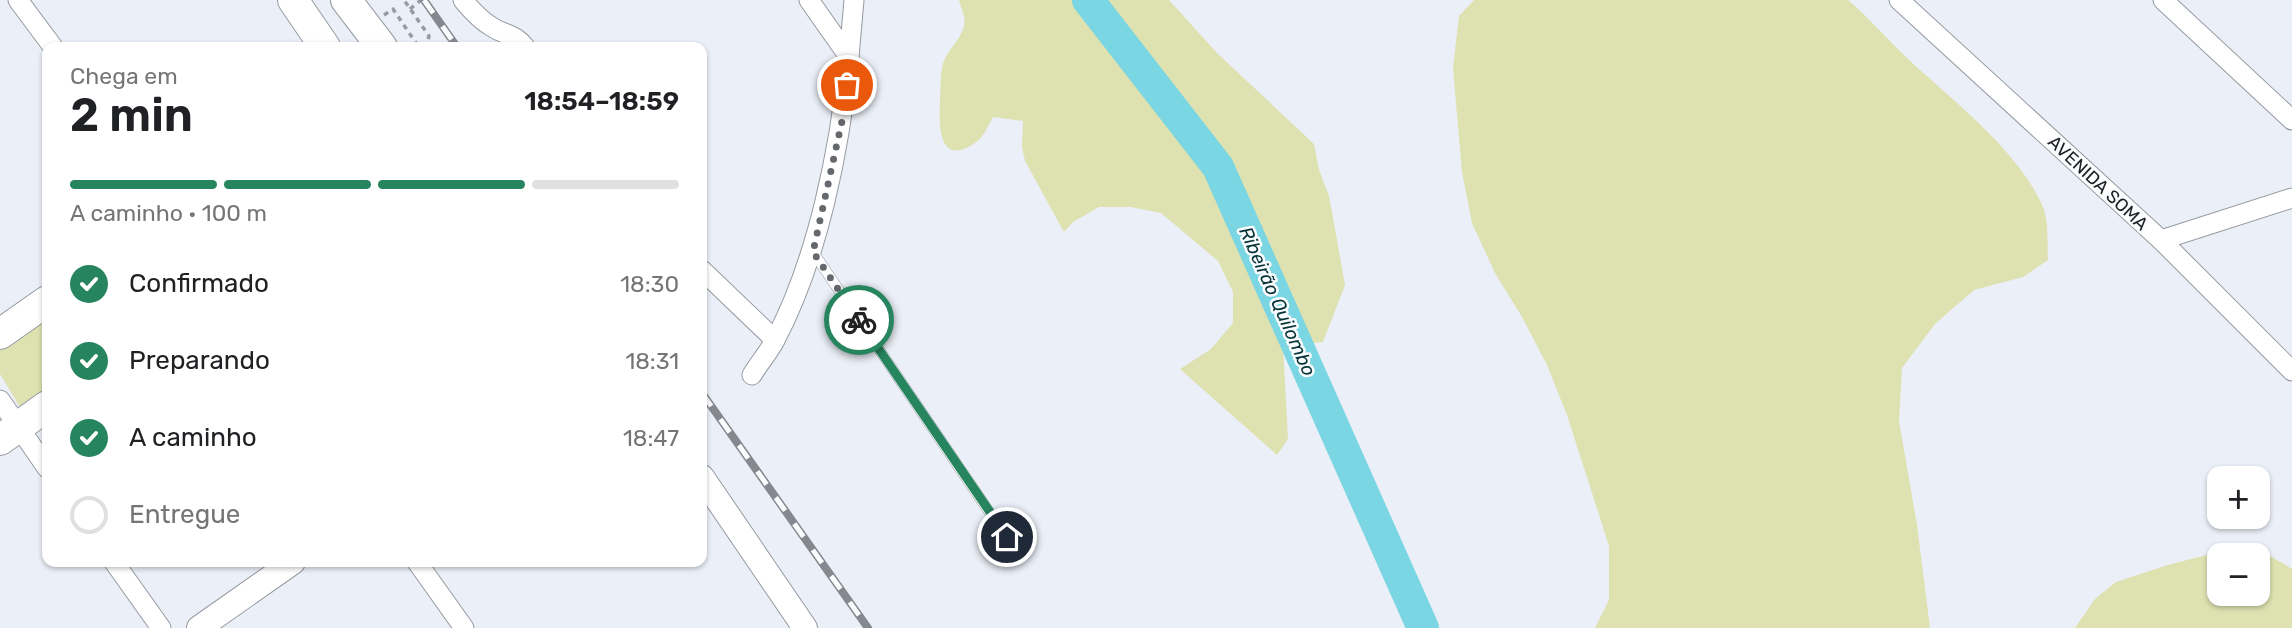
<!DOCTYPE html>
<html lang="pt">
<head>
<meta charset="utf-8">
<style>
	body { margin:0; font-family:Rubik,sans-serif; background:#f2f2f2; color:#202124; height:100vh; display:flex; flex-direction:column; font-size:26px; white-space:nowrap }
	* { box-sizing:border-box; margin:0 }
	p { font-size:23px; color:#757577 }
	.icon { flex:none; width:38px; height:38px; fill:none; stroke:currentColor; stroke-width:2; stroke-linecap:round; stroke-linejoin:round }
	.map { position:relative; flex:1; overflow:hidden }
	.side { position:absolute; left:42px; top:42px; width:665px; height:525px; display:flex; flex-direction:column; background:#fff; border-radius:14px; box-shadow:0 2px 5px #0004 }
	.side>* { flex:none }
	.controls { position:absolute; left:2207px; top:466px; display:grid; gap:14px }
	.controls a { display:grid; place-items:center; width:63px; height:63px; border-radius:14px; background:#fff; box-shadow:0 2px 5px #0004; font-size:35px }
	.pin { position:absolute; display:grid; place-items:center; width:60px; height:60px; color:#fff; margin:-30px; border:4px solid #fff; border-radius:50%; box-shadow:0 2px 7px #0007 }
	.courier { position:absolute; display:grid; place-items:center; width:70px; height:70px; margin:-35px; border:5px solid #26855e; border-radius:50%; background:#fff; color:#222; box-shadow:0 2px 9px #0007 }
	.head em { font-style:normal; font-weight:600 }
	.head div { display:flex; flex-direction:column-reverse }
	.head { display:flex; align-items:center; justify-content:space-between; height:119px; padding:0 28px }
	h1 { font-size:46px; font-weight:600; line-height:52px }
	.bar { display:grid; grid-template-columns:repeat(4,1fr); gap:10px 7px; align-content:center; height:84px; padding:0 28px }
	.bar i { height:9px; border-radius:5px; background:#e0e0e0 }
	.bar .active { background:#26855e }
	.bar p { grid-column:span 4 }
	ol { padding:0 28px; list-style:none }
	li { display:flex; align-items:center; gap:21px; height:77px }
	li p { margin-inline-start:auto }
	li .icon { padding:7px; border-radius:50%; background:#26855e; color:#fff; stroke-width:4 }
	li:last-child { color:#757577 }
	li i { width:38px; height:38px; border:4px solid #e0e0e0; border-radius:50% }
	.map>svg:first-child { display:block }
</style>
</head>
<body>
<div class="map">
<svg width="2292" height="628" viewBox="0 0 2292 628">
	<rect width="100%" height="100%" fill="#ebeff7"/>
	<g fill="#dee1b0" fill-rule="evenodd">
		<path d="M959,0H1169L1217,53L1314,144L1319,170L1329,196L1345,285L1323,342L1283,346L1288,439L1277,455L1180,369L1211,349L1233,323V292L1218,261L1161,213L1131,207H1099L1073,222L1064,232L1025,161L1022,147L1023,121L993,117C988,126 984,137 975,143C938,168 939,125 940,100C941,90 940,78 942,68C945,51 960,42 964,26C966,17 961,8 959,0Z"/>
		<path d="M1474,0H1848C1869,18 1886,38 1906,57C1950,99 2018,149 2043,207C2049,221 2047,244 2048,260L2023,277L1974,290L1935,324L1902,368L1899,421L1917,525L1930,628H1595L1609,600V546L1567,415L1547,365L1522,317L1495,273L1472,223L1462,172L1453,68L1459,16Z"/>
		<polygon points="47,312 47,388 20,407 0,374 0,344"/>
		<path d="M2246,551L2272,557L2292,569V628H2075L2095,599L2116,582L2168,565L2218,552ZM2219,555H2258V593H2219Z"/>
	</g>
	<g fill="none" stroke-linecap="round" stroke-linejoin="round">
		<polyline stroke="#7ad6e3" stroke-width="32" points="1088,0 1218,167 1423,628"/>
		<g stroke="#969aa1" stroke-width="11">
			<polyline id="service" points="813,252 1007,538"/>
		</g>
		<g stroke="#969aa1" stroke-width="21">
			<g id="minor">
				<polyline points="18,0 53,47"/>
				<path d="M463,0C472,11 480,20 492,27C506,36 514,33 525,47"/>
				<polyline points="809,0 849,57 854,0"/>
				<polyline points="1899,0 2161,240 2292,371"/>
				<polyline points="2163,0 2292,120"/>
				<polyline points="2161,240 2292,198"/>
				<polyline points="702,270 775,340"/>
				<path d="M752,375C759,363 769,352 775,340C818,259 840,148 849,57"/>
				<polyline points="0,400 47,468"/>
				<polyline points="114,562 161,628"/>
				<polyline points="417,562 464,628"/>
			</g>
		</g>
		<g stroke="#969aa1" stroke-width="26">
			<g id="tertiary">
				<polyline points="702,477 805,628"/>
				<polyline points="199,628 293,562"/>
			</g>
		</g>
		<g stroke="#969aa1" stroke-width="32">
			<g id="primary">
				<polyline points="293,0 325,47"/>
				<polyline points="346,0 382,47"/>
				<polyline points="0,334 47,301"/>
				<polyline points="0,440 47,406"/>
			</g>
		</g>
		<g stroke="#989ba1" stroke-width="3.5" stroke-dasharray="5 5" stroke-linecap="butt">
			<polyline points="410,9 421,0"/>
			<polyline points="384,15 393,9 416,43 422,47 427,44 429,36 404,0"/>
		</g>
		<use href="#service" stroke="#fff" stroke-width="10"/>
		<use href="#minor" stroke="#fff" stroke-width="19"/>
		<use href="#tertiary" stroke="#fff" stroke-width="24"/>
		<use href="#primary" stroke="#fff" stroke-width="30"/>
		<g stroke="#85888e" stroke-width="8">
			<g id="rail">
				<polyline points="424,0 457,47"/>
				<polyline points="702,393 868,628"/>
			</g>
		</g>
		<use href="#rail" stroke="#fbfcfe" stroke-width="5" stroke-dasharray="16" stroke-linecap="butt"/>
	</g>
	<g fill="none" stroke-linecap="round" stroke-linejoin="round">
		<polyline stroke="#65686d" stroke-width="7" stroke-dasharray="0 12.6" points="847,85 844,112 813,252 859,320"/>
		<polyline stroke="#26855e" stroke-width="9" points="859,320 1007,537"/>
	</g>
	<g text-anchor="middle" stroke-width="5" stroke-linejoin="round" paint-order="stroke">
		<g font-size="18" fill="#1d1f22" stroke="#fbfcfe">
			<text transform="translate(2098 183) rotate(43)" y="6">AVENIDA SOMA</text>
		</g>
		<g font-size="19" font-style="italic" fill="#063439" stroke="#fbfcfe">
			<text transform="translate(1278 301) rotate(66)" y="7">Ribeirão Quilombo</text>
		</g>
	</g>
</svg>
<div class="controls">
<a>+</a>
<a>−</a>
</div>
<div class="pin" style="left:847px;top:85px;background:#ea580c"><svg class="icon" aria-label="bag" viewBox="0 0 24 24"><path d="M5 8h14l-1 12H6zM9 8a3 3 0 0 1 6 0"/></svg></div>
<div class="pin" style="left:1007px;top:537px;background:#1f2937"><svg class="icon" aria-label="home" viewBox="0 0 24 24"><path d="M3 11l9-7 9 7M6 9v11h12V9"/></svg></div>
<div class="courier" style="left:859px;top:320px"><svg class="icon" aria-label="bike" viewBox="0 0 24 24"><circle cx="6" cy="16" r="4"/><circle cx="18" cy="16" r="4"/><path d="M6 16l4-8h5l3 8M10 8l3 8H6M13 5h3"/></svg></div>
<section class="side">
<div class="head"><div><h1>2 min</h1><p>Chega em</p></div><em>18:54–18:59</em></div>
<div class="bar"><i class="active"></i><i class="active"></i><i class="active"></i><i></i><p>A caminho · 100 m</p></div>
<ol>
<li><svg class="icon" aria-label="check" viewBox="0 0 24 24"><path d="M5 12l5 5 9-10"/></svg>Confirmado<p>18:30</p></li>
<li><svg class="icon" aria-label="check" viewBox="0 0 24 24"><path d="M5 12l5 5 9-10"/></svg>Preparando<p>18:31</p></li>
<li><svg class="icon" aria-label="check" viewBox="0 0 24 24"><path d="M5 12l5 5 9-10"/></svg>A caminho<p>18:47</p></li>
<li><i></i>Entregue</li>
</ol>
</section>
</div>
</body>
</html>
